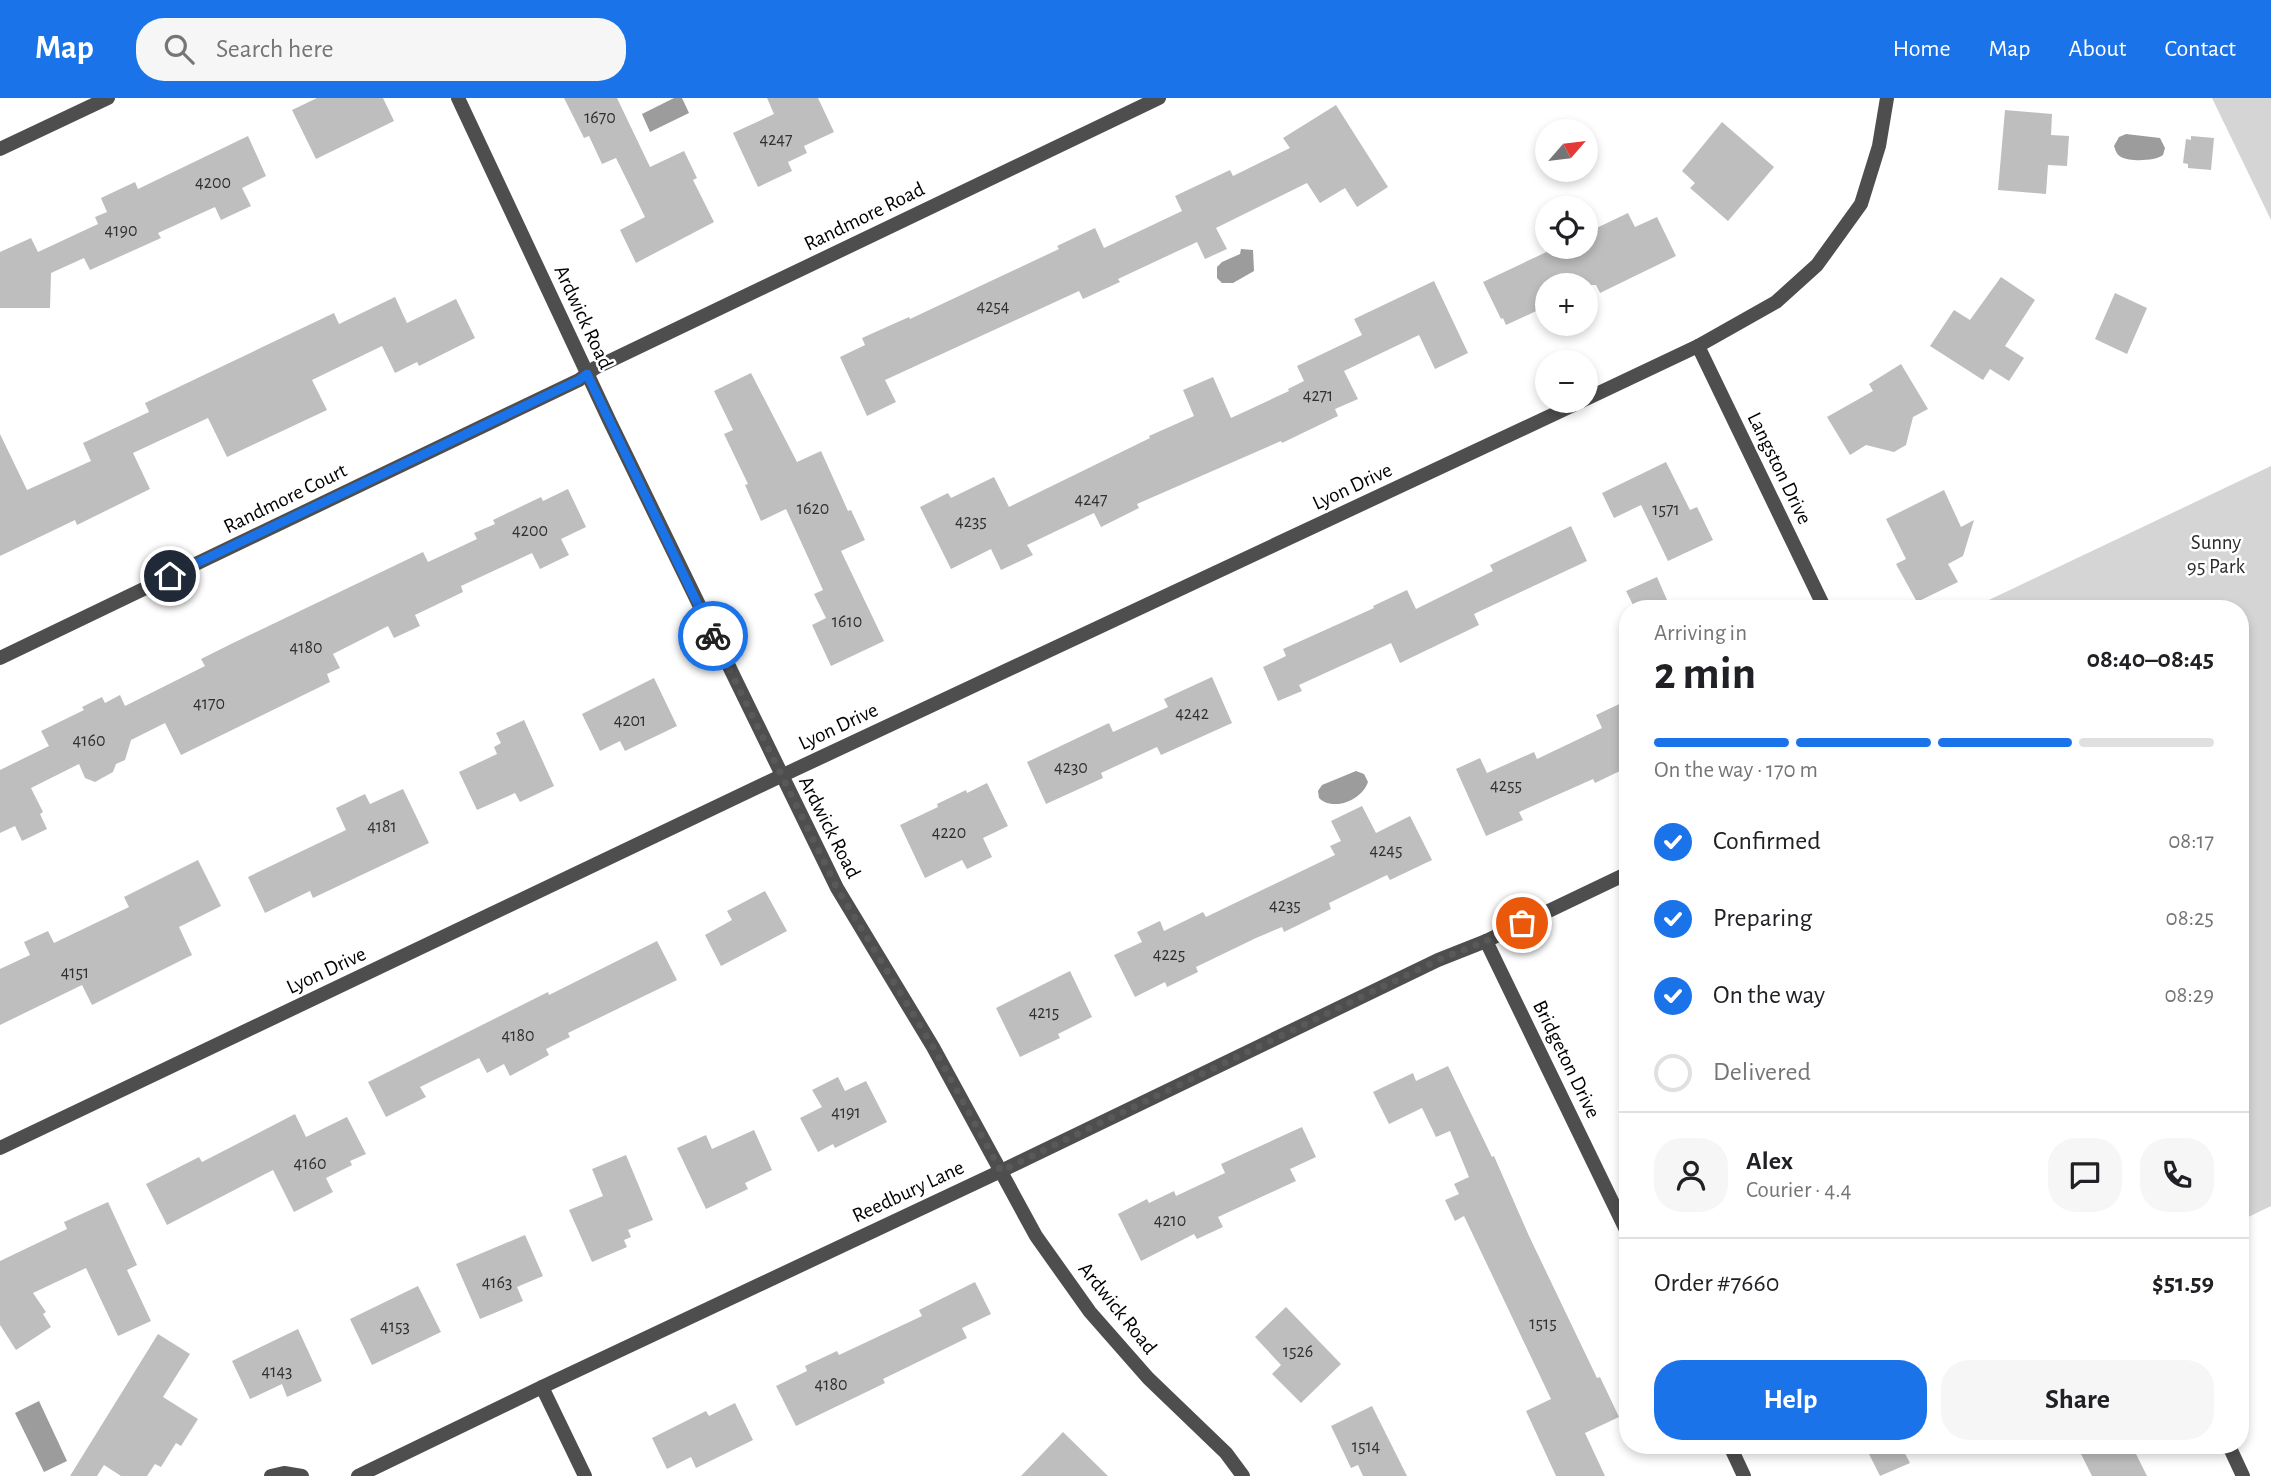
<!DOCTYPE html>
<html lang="en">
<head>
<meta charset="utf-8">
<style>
	body { margin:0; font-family:"Alegreya Sans",sans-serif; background:#f6f6f6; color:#202124; height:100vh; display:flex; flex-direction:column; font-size:26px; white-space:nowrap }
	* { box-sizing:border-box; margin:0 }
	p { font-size:23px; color:#757577 }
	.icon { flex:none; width:38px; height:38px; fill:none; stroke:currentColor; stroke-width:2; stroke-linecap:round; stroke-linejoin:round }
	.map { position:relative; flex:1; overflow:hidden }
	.sheet { position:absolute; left:1619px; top:502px; width:630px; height:854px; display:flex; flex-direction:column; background:#fff; border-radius:28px; box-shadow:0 4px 10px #0003 }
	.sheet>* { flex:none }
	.needle { width:46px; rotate:62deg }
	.buttons { position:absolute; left:1535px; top:21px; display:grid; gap:14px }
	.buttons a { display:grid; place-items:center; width:63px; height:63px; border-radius:50%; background:#fff; box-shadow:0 4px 10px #0003; font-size:35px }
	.pin { position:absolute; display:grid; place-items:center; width:60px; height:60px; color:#fff; margin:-30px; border:4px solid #fff; border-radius:50%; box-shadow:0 2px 7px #0007 }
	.courier { position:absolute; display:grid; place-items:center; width:70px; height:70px; margin:-35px; border:5px solid #1a73e8; border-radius:50%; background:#fff; color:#222; box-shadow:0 2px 9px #0007 }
	.overview em { font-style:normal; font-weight:600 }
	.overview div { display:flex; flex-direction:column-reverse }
	.overview { display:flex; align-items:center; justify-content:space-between; height:119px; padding:0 35px }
	h1 { font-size:46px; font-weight:600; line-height:52px }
	.bar { display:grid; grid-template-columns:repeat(4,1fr); gap:10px 7px; align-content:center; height:84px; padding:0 35px }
	.bar i { height:9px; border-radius:5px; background:#e0e0e0 }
	.bar .selected { background:#1a73e8 }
	.bar p { grid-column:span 4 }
	.line { display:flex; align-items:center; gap:18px; padding:0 35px; border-top:2px solid #e0e0e0 }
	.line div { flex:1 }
	.round { display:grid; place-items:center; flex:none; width:74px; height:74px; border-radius:28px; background:#f6f6f6 }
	ol { padding:0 35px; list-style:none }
	li { display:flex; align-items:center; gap:21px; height:77px }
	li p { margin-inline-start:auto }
	li .icon { padding:7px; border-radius:50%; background:#1a73e8; color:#fff; stroke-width:4 }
	li:last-child { color:#757577 }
	li i { width:38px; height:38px; border:4px solid #e0e0e0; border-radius:50% }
	.cta { display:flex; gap:14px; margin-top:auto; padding:14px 35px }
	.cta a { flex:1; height:80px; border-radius:28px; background:#1a73e8; color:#fff; font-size:28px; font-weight:600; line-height:80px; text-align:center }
	.cta a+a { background:#f6f6f6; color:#202124 }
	header { display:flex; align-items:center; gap:42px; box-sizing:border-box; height:98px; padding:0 35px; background:#1a73e8; color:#fff }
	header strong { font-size:33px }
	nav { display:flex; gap:38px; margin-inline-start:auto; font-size:24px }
	.search { width:490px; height:63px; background:#f6f6f6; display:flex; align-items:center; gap:18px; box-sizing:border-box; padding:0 24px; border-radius:28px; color:#757577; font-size:26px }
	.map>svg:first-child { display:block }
</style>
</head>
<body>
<header>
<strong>Map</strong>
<div class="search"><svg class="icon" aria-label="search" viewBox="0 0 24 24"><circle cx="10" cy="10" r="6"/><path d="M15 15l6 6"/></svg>Search here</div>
<nav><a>Home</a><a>Map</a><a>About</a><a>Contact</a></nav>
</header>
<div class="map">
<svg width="2271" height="1378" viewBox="0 0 2271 1378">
	<rect width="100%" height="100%" fill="#fff"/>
	<g fill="#d5d5d5">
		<polygon points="2212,0 2271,0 2271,122"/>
		<polygon points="2271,368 2271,1108 2240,1123 2240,511 1970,511"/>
	</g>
	<g fill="#9c9c9c">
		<polygon points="674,0 682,0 689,15 650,34 642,16"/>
		<path d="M2126,36L2160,40L2165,50L2163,57C2155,63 2131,64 2121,59C2116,56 2116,53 2114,48L2119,39Z"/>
		<polygon points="1241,151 1253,152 1254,173 1233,185 1222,185 1217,180 1217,169 1222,164 1240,156"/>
		<path d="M1356,673L1364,676L1368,684C1362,702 1333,714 1319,700L1318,693L1322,687Z"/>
		<polygon points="39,1303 67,1363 44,1374 15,1315"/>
	</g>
	<g fill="#bebebe">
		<polygon points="317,0 383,0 394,23 316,61 292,12"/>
		<polygon points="564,0 617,0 650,69 684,53 697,80 693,82 714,124 636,165 620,132 645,119 616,60 602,66 589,38 584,40"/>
		<polygon points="767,0 818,0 834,34 804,48 807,55 788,64 792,73 758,89 733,35 774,16"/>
		<polygon points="1336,7 1388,89 1357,109 1345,90 1320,105 1307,85 1216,130 1227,151 1205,161 1197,144 1118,181 1120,184 1083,201 1079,193 885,282 896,304 867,318 840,259 865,247 862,240 909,219 910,221 1059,151 1057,148 1095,130 1104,150 1182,113 1175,98 1230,72 1233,78 1290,50 1283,40"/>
		<polygon points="2005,12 2052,16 2051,37 2069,38 2067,68 2048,67 2046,96 1998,92"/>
		<polygon points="1722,24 1774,69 1728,123 1690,90 1695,85 1682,73"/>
		<polygon points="248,38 266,78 242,90 251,108 221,122 215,109 158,135 161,140 90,172 84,160 51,175 50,210 0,210 0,154 31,140 38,154 98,126 95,119 107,114 101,100 135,84 138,91"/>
		<polygon points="2191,38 2214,40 2211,72 2188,70 2188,66 2183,65 2186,41 2191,42"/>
		<polygon points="1628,115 1635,129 1657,119 1676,158 1600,195 1596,187 1547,187 1547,208 1506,227 1503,220 1501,221 1483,184 1557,149 1586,149 1586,135"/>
		<polygon points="2001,179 2035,202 2005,248 2024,260 2009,283 1990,271 1983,282 1930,248 1954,212 1970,222"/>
		<polygon points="1434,183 1468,255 1435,271 1419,237 1344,273 1358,301 1335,311 1338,318 1282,345 1281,343 1137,406 1139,410 1101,429 1094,415 1027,447 1033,457 1001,472 991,451 951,471 920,409 948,395 951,400 994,379 1009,409 1150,340 1149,338 1194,318 1183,292 1213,279 1231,320 1289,293 1288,291 1304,283 1297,268 1362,237 1354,221"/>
		<polygon points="2115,195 2147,210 2127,256 2095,241"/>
		<polygon points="395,199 407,225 456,201 475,240 419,268 417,264 395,275 382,248 312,282 327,312 227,359 208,320 133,355 150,391 77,427 75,422 0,458 0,336 27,392 91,363 83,345 149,314 145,305 334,215 339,226"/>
		<polygon points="1901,266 1928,311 1913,319 1906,347 1894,354 1866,347 1850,357 1827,319 1873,293 1869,286"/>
		<polygon points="751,275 797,364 821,353 848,413 851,412 865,442 841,453 884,543 831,568 812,527 826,520 814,496 823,492 786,411 761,423 745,387 748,386 724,336 733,332 714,293"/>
		<polygon points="1666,364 1690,412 1697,409 1713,442 1668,463 1641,407 1614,420 1602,395"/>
		<polygon points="568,391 586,429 561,441 569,457 540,471 532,455 461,488 463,494 415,517 420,528 394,540 388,528 333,556 340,570 327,576 330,584 181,657 165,625 131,642 125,662 116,666 113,674 95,684 85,680 79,666 31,690 43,714 40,716 47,731 22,743 15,728 0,735 0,672 49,648 41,633 84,612 82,609 102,599 105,605 120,597 125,608 205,568 201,561 233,545 423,454 428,464 477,441 474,435 495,426 493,422 541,399 543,403"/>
		<polygon points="1944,392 1961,429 1974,422 1963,458 1948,466 1958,484 1917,504 1896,466 1906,461 1886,421"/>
		<polygon points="1571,428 1587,463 1474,516 1479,527 1400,565 1391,545 1299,587 1302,593 1278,603 1263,569 1286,558 1283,551 1374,510 1373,508 1407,492 1416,511 1493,473 1490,467"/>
		<polygon points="1657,479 1671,511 1635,511 1626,493"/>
		<polygon points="1212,579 1232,625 1161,657 1157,649 1101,675 1103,680 1046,706 1027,664 1109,625 1113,634 1168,609 1164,601"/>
		<polygon points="654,580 677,628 625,653 620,643 600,653 582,616"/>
		<polygon points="1628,602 1628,682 1622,672 1595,685 1593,681 1519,714 1523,722 1486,738 1456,671 1480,660 1487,675 1534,654 1537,661 1602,630 1596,617"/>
		<polygon points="524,622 554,688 520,704 515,695 477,712 459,674 497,656 494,649 501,645 496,635"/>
		<polygon points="987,685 1008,728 983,740 992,759 967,771 962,762 925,780 900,727 938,709 937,706 966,692 967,695"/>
		<polygon points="403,691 429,745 313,800 310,793 265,815 248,779 346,732 336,710 365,696 370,706"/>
		<polygon points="1362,708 1376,735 1410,718 1432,762 1390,782 1387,777 1329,805 1331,811 1284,834 1282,829 1256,840 1196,869 1198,874 1167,889 1165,884 1135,899 1114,857 1142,844 1137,834 1160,823 1164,833 1203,814 1206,819 1335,757 1330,748 1341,743 1331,723"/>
		<polygon points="198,762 221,808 179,829 192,857 92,907 82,887 0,927 0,871 30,857 24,844 48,833 54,845 129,809 124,799"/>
		<polygon points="765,793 787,833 721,868 705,837 732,822 727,813"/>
		<polygon points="657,843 677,882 568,935 570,939 546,951 549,957 510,978 504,966 487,975 479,960 420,989 426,999 386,1019 368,984 548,894 549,897"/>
		<polygon points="1070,873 1092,919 1058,936 1060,940 1020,959 996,910"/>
		<polygon points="1448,968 1492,1059 1494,1058 1529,1138 1597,1280 1600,1279 1619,1319 1585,1335 1605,1378 1556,1378 1526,1313 1551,1301 1464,1118 1455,1123 1445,1102 1459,1096 1454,1086 1469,1079 1450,1033 1436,1039 1422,1010 1389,1026 1373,994 1413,975 1416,983"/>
		<polygon points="838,979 845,993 866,983 887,1024 835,1050 833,1046 818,1054 800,1020 822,1009 812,992"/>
		<polygon points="295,1016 306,1039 347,1019 366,1056 350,1063 352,1067 326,1080 333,1094 294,1114 273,1072 167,1127 146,1086 199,1059 202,1064"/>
		<polygon points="1302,1029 1316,1059 1290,1071 1296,1083 1218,1119 1223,1129 1197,1141 1194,1136 1141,1163 1118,1116 1147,1101 1149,1105 1174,1093 1176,1098 1225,1075 1221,1066"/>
		<polygon points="754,1032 772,1072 745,1085 748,1091 706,1111 677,1050 706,1037 712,1051"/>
		<polygon points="626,1057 653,1122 628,1132 631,1139 624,1142 627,1149 592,1164 569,1112 603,1098 592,1071"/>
		<polygon points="108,1104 137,1167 127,1172 151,1223 118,1238 86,1170 33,1195 46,1214 43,1216 51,1229 16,1252 0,1227 0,1163 67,1131 64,1124"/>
		<polygon points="525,1137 543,1178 517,1189 523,1203 480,1221 456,1166"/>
		<polygon points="975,1184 991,1216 962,1230 967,1240 883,1281 885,1285 796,1328 776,1288 807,1273 805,1268 837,1253 839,1257 922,1218 919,1212"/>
		<polygon points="418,1188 441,1234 372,1267 350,1221"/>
		<polygon points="1286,1209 1341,1266 1301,1305 1272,1276 1281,1267 1255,1239"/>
		<polygon points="298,1231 322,1283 287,1299 282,1286 250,1301 232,1263"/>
		<polygon points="158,1236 190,1256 163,1299 198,1321 181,1348 176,1345 161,1369 155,1366 147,1378 121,1378 104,1367 97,1378 70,1378"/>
		<polygon points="735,1305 753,1342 696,1370 691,1359 667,1371 652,1340 706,1313 709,1318"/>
		<polygon points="1372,1308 1407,1378 1363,1378 1358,1367 1351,1370 1331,1328"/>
		<polygon points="1063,1334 1108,1378 1021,1378"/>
		<polygon points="1865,1348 1901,1348 1910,1365 1880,1378"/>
		<polygon points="2077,1348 2132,1348 2147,1378 2092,1378"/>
	</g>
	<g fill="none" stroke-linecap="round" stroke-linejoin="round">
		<g stroke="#4e4e4e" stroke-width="14">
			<polyline points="458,0 610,324 837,790 933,949 1036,1138 1090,1214 1148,1280 1226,1355 1243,1378"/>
			<polyline points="0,51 108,0"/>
			<polyline points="1698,248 1825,511"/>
			<polyline points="1586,301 1698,248 1776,204 1817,167 1861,106 1879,48 1887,0"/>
			<polyline points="0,560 579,282 595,270 1159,0"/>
			<polyline points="1486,843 1628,1136"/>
			<polyline points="0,1050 781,678 1582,303"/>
			<polyline points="542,1289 585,1378"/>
			<polyline points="1730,1348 1744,1378"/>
			<polyline points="2229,1348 2243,1378"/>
			<polyline points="271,1378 284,1375 302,1378"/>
			<polyline points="358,1378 542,1289 1001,1073 1438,862 1486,843 1628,775"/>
		</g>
	</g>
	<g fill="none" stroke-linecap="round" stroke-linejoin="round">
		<polyline stroke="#595959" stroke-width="7" stroke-dasharray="0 12.6" points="713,538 837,790 933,949 1001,1073 1438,862 1486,843 1522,825"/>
		<polyline stroke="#1a73e8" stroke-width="9" points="170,478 579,282 587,276 713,538"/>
	</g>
	<g text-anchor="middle" stroke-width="5" stroke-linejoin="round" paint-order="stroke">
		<g font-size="18" fill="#303030">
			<text x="600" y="25">1670</text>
			<text x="776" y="47">4247</text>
			<text x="213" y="90">4200</text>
			<text x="121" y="138">4190</text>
			<text x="993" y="214">4254</text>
			<text x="1318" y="303">4271</text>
			<text x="1091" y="407">4247</text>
			<text x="813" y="416">1620</text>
			<text x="1666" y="417">1571</text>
			<text x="971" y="429">4235</text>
			<text x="530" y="438">4200</text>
			<text x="847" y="529">1610</text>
			<text x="306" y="555">4180</text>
			<text x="209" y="611">4170</text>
			<text x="1192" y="621">4242</text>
			<text x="630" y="628">4201</text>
			<text x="89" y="648">4160</text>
			<text x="1071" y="675">4230</text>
			<text x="1506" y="693">4255</text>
			<text x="382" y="734">4181</text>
			<text x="949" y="740">4220</text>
			<text x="1386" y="758">4245</text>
			<text x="1285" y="813">4235</text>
			<text x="1169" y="862">4225</text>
			<text x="75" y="880">4151</text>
			<text x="1044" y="920">4215</text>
			<text x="518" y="943">4180</text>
			<text x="846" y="1020">4191</text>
			<text x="310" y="1071">4160</text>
			<text x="1170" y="1128">4210</text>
			<text x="497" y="1190">4163</text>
			<text x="1543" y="1231">1515</text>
			<text x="395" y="1234">4153</text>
			<text x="1298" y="1259">1526</text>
			<text x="277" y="1279">4143</text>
			<text x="831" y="1292">4180</text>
			<text x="1366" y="1354">1514</text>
		</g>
		<g font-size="21" fill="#000" stroke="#fff">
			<text transform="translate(864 118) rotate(-26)" y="7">Randmore Road</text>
			<text transform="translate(584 219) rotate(65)" y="7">Ardwick Road</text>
			<text transform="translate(1780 370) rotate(64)" y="7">Langston Drive</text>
			<text transform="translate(1352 388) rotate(-25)" y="7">Lyon Drive</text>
			<text transform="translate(285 400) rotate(-26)" y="7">Randmore Court</text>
			<text transform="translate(838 628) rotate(-25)" y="7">Lyon Drive</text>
			<text transform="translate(830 729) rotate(63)" y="7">Ardwick Road</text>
			<text transform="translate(326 872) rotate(-25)" y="7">Lyon Drive</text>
			<text transform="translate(1567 961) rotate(64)" y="7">Bridgeton Drive</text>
			<text transform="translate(908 1093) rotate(-25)" y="7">Reedbury Lane</text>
			<text transform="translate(1118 1210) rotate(51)" y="7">Ardwick Road</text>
		</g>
		<g font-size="21" fill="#2c2c2c" stroke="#fff">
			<text x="2216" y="451">Sunny<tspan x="2216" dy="24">95 Park</tspan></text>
		</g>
	</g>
</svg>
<div class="buttons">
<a><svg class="needle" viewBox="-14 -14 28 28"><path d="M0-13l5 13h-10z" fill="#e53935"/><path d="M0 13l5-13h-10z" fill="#757577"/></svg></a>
<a><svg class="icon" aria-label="locate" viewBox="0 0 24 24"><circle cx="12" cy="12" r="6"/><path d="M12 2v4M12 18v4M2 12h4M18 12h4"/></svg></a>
<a>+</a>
<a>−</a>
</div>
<div class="pin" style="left:1522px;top:825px;background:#ea580c"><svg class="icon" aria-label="bag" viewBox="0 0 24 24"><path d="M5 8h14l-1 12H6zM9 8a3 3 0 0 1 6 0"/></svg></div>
<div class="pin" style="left:170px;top:478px;background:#1f2937"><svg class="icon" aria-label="home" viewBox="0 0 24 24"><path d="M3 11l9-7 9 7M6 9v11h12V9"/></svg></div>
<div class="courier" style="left:713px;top:538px"><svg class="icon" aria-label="bike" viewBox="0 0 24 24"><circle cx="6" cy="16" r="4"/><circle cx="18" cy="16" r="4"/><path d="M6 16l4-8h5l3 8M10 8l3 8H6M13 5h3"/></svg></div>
<section class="sheet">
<div class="overview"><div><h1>2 min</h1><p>Arriving in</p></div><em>08:40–08:45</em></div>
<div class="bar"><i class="selected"></i><i class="selected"></i><i class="selected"></i><i></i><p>On the way · 170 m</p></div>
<ol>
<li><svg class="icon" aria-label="check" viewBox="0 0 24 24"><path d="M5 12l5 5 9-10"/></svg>Confirmed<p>08:17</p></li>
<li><svg class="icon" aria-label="check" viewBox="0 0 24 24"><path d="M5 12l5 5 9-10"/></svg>Preparing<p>08:25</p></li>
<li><svg class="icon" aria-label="check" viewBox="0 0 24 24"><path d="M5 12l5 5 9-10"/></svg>On the way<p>08:29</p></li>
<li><i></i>Delivered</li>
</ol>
<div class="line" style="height:126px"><a class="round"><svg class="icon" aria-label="person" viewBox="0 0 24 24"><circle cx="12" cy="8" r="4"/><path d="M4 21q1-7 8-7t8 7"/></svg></a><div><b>Alex</b><p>Courier · 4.4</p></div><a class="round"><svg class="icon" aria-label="chat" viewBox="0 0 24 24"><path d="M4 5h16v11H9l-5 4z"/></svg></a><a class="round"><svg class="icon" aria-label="phone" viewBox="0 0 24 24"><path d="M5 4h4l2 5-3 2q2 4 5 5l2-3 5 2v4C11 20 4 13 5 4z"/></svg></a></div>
<div class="line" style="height:91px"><div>Order #7660</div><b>$51.59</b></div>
<div class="cta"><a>Help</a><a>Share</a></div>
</section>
</div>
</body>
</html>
